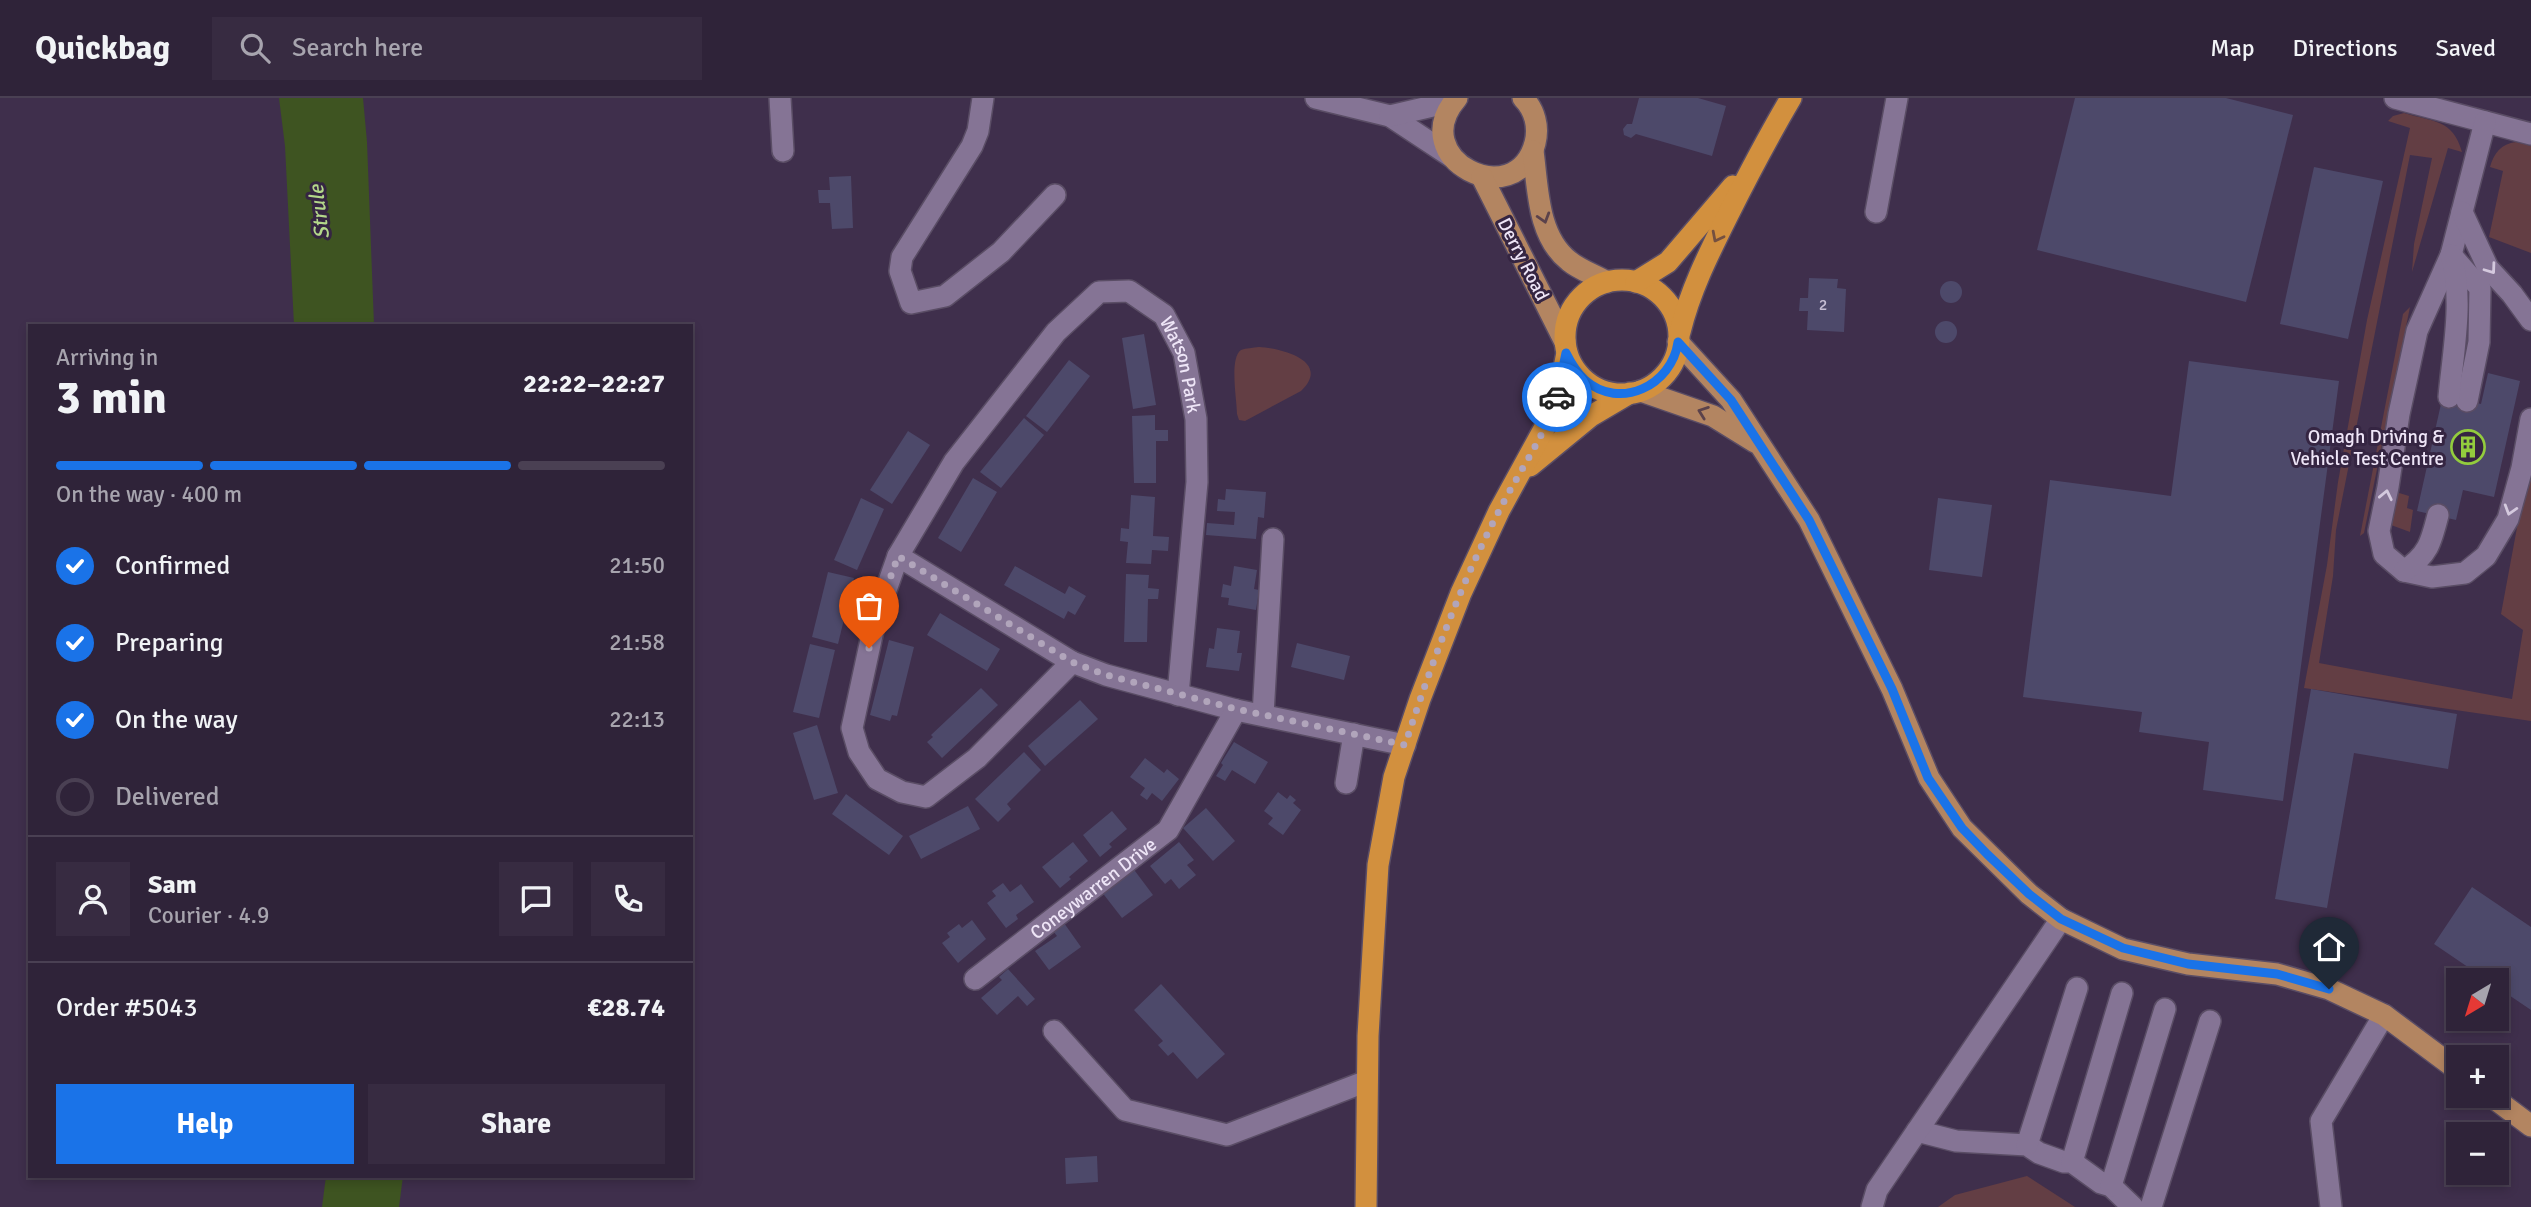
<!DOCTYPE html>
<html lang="en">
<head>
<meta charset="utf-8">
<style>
	body { margin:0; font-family:Signika,sans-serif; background:#372b41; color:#f1f3f6; height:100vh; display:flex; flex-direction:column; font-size:26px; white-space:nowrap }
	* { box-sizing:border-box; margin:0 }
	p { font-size:23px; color:#a7a4ae }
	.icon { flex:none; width:38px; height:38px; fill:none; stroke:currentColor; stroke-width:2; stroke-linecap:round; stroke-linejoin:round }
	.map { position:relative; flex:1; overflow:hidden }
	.sheet { position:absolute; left:28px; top:226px; width:665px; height:854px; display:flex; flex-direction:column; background:#2f2339; border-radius:0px; box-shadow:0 4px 10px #0003,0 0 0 2px #4a4053 }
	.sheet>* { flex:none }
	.needle { width:46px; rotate:218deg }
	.fabs { position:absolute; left:2446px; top:870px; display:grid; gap:14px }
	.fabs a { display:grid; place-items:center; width:63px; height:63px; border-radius:0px; background:#2f2339; box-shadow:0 4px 10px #0003,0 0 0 2px #4a4053; font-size:35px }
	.pin { position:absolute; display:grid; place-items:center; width:60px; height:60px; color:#fff; margin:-72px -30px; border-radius:50% 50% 50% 0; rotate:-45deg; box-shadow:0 0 7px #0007 }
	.pin .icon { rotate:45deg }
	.courier { position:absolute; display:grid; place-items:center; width:70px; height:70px; margin:-35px; border:5px solid #1a73e8; border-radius:50%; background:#fff; color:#222; box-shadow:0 2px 9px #0007 }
	.overview em { font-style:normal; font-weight:700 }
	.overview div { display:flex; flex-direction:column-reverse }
	.overview { display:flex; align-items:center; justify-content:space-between; height:119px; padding:0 28px }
	h1 { font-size:46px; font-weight:700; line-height:52px }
	.bar { display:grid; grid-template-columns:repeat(4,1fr); gap:10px 7px; align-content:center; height:84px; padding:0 28px }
	.bar i { height:9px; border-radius:5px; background:#4a4053 }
	.bar .current { background:#1a73e8 }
	.bar p { grid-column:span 4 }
	.line { display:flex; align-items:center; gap:18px; padding:0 28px; border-top:2px solid #4a4053 }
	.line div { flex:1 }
	.round { display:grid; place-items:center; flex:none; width:74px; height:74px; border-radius:0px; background:#372b41 }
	ol { padding:0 28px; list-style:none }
	li { display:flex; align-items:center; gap:21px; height:77px }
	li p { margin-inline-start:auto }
	li .icon { padding:7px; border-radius:50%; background:#1a73e8; color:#fff; stroke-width:4 }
	li:last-child { color:#a7a4ae }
	li i { width:38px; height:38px; border:4px solid #4a4053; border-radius:50% }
	.primary-button { display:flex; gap:14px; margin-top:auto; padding:14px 28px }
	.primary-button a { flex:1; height:80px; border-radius:0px; background:#1a73e8; color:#fff; font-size:28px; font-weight:700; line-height:80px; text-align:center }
	.primary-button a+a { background:#372b41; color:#f1f3f6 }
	header { display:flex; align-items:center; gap:42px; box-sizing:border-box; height:98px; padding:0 35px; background:#2f2339; border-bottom:2px solid #4a4053 }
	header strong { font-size:33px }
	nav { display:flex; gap:38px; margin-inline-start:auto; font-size:24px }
	.search { width:490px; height:63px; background:#372b41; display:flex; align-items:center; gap:18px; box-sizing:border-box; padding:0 24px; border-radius:0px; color:#a7a4ae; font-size:26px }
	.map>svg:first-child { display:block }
</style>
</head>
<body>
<header>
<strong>Quickbag</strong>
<div class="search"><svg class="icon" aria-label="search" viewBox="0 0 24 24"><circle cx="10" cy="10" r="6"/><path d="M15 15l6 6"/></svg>Search here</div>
<nav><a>Map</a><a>Directions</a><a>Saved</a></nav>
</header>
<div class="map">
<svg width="2531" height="1109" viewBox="0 0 2531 1109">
	<rect width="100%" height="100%" fill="#3f2f4c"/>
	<g fill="#633e44">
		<path d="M2404,15C2433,24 2453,21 2462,54L2448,50L2412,174L2414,146L2432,60L2410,57L2336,432L2333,478L2319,565L2512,601L2523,532L2501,516L2531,354V623L2304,590L2327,467L2338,384L2367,222L2410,30L2388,23L2393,18Z"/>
		<path d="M2516,44L2531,48V155L2489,139L2503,73L2490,69C2494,55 2501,46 2516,44Z"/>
		<polygon points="2410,209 2364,435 2360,438 2403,216"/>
		<path d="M1259,249C1281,250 1332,263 1301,293L1245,323L1239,322L1237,316C1237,302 1229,260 1241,252C1246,250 1253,250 1259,249Z"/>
		<polygon points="2396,394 2409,398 2407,410 2413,412 2410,434 2391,427"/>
		<polygon points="2027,1078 2075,1109 1938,1109 1955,1097"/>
	</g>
	<g fill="#3e5421">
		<polygon points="279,0 363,0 367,44 374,227 294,227 285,48"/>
		<polygon points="326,1078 403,1078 399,1109 322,1109"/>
	</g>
	<g fill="#4d496a">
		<polygon points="1639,0 1698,0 1726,8 1712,58 1636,36 1631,40 1624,37 1623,31 1627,26 1632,26"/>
		<polygon points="2075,0 2226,0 2293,17 2246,204 2037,152"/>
		<polygon points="2314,69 2383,83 2348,241 2280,226"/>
		<polygon points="851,78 853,130 832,131 830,105 819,105 818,92 830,92 829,79"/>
		<polygon points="1809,180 1838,181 1837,190 1846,191 1844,234 1807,232 1808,213 1799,213 1800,200 1808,200"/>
		<circle cx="1951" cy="194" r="11"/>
		<circle cx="1946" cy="234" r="11"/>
		<polygon points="1144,236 1156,307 1133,311 1122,240"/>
		<polygon points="1069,262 1090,278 1047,334 1026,318"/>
		<polygon points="2189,263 2339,283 2283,703 2203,692 2209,644 2139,634 2142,614 2023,599 2050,382 2171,398"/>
		<polygon points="2488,275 2520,283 2494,399 2463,392 2456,422 2417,413 2443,297 2481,306"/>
		<polygon points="1155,317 1155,332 1168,332 1168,343 1156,343 1156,385 1134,385 1132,318"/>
		<polygon points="1024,320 1044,337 1001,390 980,374"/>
		<polygon points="908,333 930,347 892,406 870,392"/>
		<polygon points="973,380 997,394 961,454 938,440"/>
		<polygon points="1226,391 1266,394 1264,420 1258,419 1256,441 1206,437 1207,425 1234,427 1235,414 1217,413 1218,401 1225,402"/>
		<polygon points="1131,397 1155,399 1153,438 1169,439 1168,453 1152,452 1151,466 1126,465 1128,444 1120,443 1121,430 1129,431"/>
		<polygon points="861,400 884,411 857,472 834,462"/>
		<polygon points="1938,400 1992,407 1982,479 1929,472"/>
		<polygon points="1015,468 1065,496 1069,488 1086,498 1075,517 1068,513 1064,521 1004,487"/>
		<polygon points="1234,468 1257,472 1254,491 1259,492 1256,512 1228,507 1229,500 1221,499 1223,486 1231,488"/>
		<polygon points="828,474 854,480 838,546 812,539"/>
		<polygon points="1126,476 1149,477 1148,490 1159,491 1158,501 1148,501 1147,544 1124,544"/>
		<polygon points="940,515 1000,551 987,573 927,537"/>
		<polygon points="1217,530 1240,533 1237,555 1242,555 1239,573 1206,569 1209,550 1214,551"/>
		<polygon points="889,542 914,549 897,618 892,617 890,623 870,617"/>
		<polygon points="1297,545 1350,558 1344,582 1291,569"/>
		<polygon points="810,546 835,552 819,620 793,614"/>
		<polygon points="981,590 998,607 942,660 927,644 933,639 931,637"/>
		<polygon points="2311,591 2457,616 2448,671 2354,655 2327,810 2275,801"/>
		<polygon points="1080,602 1098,621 1045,668 1028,648"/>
		<polygon points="817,627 838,695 814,702 793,635"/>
		<polygon points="1234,644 1268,664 1255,686 1232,672 1225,683 1216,678 1223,667 1221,665"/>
		<polygon points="1024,654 1041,672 1007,706 1011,711 998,724 975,701"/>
		<polygon points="1145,660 1164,675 1167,671 1179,681 1162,703 1152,695 1147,702 1140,697 1145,690 1130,679"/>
		<polygon points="1278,694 1287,701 1290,697 1296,702 1293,705 1301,712 1283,737 1268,726 1273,720 1264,713"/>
		<polygon points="846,696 903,738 889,757 832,716"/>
		<polygon points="968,708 980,731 921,761 909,738"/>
		<polygon points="1206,710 1235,743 1213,763 1183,730"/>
		<polygon points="1112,713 1127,731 1109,746 1112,749 1100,759 1083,737"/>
		<polygon points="1073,744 1088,763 1069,779 1071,781 1060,790 1042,769"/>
		<polygon points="1179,744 1194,762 1187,767 1196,777 1179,791 1171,781 1165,786 1150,768"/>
		<polygon points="1132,769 1153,797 1122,820 1101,793"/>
		<polygon points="1003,785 1010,794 1021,786 1034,804 1016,817 1018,821 1006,830 987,805 996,798 992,793"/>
		<polygon points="2472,789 2531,829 2531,912 2497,889 2497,882 2487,882 2434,846"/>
		<polygon points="972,822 986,841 958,865 942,845 950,839 947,835 959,826 962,830"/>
		<polygon points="1064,825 1081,849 1049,872 1035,853 1057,838 1053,833"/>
		<polygon points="1008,871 1035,901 1027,908 1018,898 997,917 981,900 1002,882 999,879"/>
		<polygon points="1161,886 1225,956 1197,981 1173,954 1168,958 1158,947 1163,943 1134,912"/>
		<polygon points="1097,1058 1098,1084 1066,1086 1065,1060"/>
	</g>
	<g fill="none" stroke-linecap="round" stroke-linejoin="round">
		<g stroke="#5a4d65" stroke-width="24">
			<g id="minor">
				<polyline points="780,0 783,53"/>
				<polyline points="983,0 978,33 972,48 902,159 900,173 911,205 945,198 1001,154 1055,97"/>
				<polyline points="1316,0 1390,18 1452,59"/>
				<polyline points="2395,0 2531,36"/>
				<polyline points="1390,18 1454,3"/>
				<polyline points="2485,24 2451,157 2417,233 2399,316 2388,389 2379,433 2384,456 2404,473 2432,479 2465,475 2486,458 2508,421 2522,370 2531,321"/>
				<polyline points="1876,114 1897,0"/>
				<polyline points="2462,114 2488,170 2512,196 2531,222"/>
				<polyline points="2451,157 2480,190 2479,244 2467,303"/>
				<path d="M2449,299C2453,253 2464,201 2451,157"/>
				<polyline points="898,458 1072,564 1106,577 1236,612 1405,647"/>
				<path d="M2404,473C2428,457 2431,445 2438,417"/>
				<path id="s1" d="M1072,564L977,660L926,699L902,694L877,681L859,654L852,630L875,523L898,458L954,364L1056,234L1099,194L1129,193L1164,217L1184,255L1196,321L1197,384L1178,597"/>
				<polyline points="1263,617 1273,441"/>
				<polyline points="1346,685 1354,636"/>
				<path id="s2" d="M975,881L1168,732L1236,612"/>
				<polyline points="1054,933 1125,1012 1227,1037 1367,983"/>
				<polyline points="1917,1033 1956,1043 2027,1047 2039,1055 2064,1064 2072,1064 2101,1085 2111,1088 2133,1109"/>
				<polyline points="2027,1047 2077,890"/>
				<polyline points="2072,1064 2122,895"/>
				<polyline points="2111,1088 2165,911"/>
				<polyline points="1872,1109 1877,1092 2061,821"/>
				<polyline points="2151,1109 2210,923"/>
				<polyline points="2331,1109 2321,1023 2384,917"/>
			</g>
		</g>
		<g stroke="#5a4d65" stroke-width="24">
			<g id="major">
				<path d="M1457,0C1404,61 1516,117 1535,45C1539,29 1535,12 1523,0"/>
				<path d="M1533,53C1538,89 1537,138 1569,163C1580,172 1595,177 1607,184"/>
				<polyline points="1482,79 1565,244"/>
				<polyline points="1678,244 1731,302 1809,422 1892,591 1929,680 1962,730 2029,796 2061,821 2123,851 2188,866 2277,876 2329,891 2384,917 2459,973"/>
				<polyline points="1641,293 1713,318 1755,344"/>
				<polyline points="2491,998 2531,1028"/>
			</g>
		</g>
		<g stroke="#5a4d65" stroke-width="24">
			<g id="highway">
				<circle cx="1622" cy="239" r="57"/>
				<polyline points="1636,184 1668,164 1733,88"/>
				<path d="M1680,234C1690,193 1708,157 1727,119C1747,79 1768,39 1791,0"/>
				<polyline points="1530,368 1591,318 1630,295"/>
				<polyline points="1366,1109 1368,938 1378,767 1394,679 1420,601 1461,495 1499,413 1551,318 1561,284 1567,255"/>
			</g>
		</g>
		<use href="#minor" stroke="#857495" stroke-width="21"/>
		<use href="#major" stroke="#b38561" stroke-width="21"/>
		<use href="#highway" stroke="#d2903e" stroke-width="21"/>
	</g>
	<defs><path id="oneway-chevron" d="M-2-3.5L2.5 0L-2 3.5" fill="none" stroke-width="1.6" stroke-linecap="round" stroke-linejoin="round" transform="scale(1.75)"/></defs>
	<g stroke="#5b424b">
		<use href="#oneway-chevron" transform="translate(1544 120) rotate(73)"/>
		<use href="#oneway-chevron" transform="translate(1703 314) rotate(-160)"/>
	</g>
	<use stroke="#745040" href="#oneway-chevron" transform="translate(1717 139) rotate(117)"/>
	<g stroke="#d4c9de">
		<use href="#oneway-chevron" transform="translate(2491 171) rotate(54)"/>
		<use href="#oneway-chevron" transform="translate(2386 397) rotate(-78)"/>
		<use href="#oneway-chevron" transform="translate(2510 412) rotate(107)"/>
	</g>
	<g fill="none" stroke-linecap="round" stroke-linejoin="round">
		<path stroke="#b1a5bb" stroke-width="7" stroke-dasharray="0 12.6" d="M869,550L875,523L898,458L1072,564L1106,577L1236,611L1405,647C1431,567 1460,487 1499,413C1518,375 1544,340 1557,299"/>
		<path stroke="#1a73e8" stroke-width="9" d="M1557,299L1566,255C1571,265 1576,274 1585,282C1620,313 1672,287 1678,244L1731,302L1809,422L1892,591L1928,680L1962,730L1987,756L2029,796L2061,821L2123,850L2188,866L2277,876L2329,891"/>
	</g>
	<defs>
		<g id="building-ring" transform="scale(1.75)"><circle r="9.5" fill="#352542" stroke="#93cc3d" stroke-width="1.5"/><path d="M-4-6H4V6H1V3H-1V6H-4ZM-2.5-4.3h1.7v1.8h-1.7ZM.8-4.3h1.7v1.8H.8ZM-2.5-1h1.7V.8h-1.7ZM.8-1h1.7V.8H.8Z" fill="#93cc3d"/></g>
	</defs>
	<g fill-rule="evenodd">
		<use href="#building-ring" x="2468" y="349"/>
	</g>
	<g text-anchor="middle" stroke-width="6" stroke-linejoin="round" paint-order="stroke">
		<g font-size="16" fill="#c6bed4">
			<text x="1823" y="212">2</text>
		</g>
		<g font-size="19" fill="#eee5f7" stroke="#352542">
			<text transform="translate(1524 161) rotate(63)" y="7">Derry Road</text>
			<text dy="7" stroke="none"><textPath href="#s1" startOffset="947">Watson Park</textPath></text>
			<text dy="7" stroke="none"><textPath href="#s2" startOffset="149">Coneywarren Drive</textPath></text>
		</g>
		<g font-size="19" fill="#eee5f7" stroke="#352542" text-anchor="end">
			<text x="2444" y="345">Omagh Driving &amp;<tspan x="2444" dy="22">Vehicle Test Centre</tspan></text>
		</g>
		<g font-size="21" font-style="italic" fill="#b4d88a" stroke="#352542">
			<text transform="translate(319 114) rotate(-97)" y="7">Strule</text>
		</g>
	</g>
</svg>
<div class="fabs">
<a><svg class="needle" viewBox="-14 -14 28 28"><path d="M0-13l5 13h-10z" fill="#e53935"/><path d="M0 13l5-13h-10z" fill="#a7a4ae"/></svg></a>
<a>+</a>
<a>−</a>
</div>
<div class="pin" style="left:869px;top:550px;background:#ea580c"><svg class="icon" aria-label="bag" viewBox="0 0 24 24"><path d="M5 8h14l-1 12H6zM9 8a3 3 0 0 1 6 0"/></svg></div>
<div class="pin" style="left:2329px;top:891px;background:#1f2937"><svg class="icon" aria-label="home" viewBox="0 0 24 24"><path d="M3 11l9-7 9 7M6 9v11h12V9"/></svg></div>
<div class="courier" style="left:1557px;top:299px"><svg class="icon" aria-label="car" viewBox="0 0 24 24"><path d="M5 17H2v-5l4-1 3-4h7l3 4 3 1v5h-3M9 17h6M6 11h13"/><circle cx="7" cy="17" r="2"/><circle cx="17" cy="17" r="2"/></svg></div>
<section class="sheet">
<div class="overview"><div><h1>3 min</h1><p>Arriving in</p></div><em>22:22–22:27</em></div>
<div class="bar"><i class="current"></i><i class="current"></i><i class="current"></i><i></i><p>On the way · 400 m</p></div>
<ol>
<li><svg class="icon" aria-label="check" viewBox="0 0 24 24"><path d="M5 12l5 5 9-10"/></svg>Confirmed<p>21:50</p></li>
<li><svg class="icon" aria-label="check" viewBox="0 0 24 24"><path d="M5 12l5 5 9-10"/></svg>Preparing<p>21:58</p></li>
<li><svg class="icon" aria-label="check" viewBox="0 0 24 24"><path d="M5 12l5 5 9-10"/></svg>On the way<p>22:13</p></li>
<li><i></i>Delivered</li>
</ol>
<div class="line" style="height:126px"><a class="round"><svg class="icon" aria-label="person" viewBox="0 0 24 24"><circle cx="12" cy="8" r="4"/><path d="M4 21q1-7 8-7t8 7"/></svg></a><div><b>Sam</b><p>Courier · 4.9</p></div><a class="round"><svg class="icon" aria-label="chat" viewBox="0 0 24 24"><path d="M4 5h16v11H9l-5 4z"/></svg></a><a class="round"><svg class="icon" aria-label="phone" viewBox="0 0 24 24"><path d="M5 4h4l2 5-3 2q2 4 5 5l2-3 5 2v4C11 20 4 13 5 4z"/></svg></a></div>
<div class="line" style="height:91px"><div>Order #5043</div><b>€28.74</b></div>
<div class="primary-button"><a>Help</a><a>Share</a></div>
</section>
</div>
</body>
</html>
